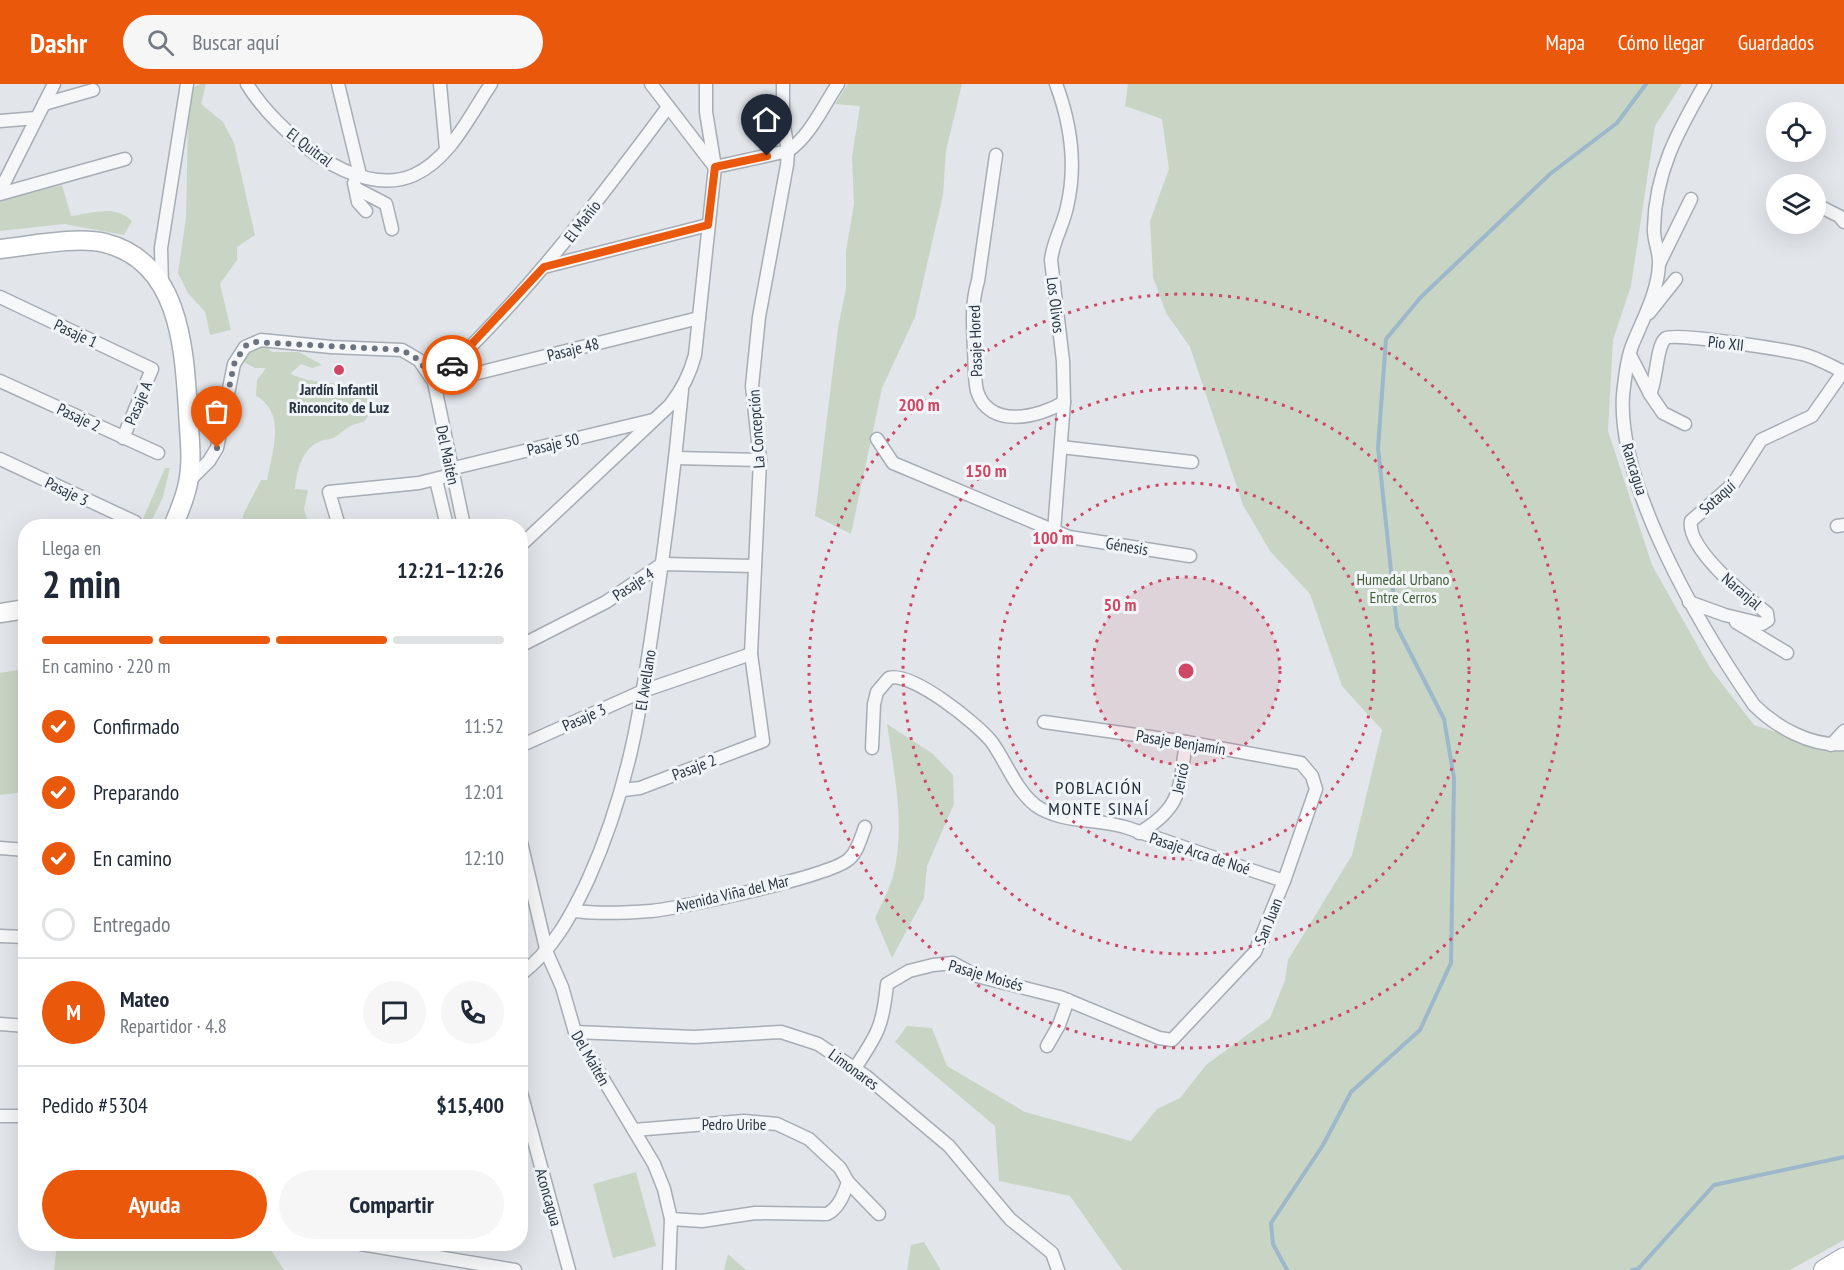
<!DOCTYPE html>
<html lang="es">
<head>
<meta charset="utf-8">
<style>
	body { margin:0; font-family:"PT Sans Narrow",sans-serif; background:#f6f6f7; color:#1f2937; height:100vh; display:flex; flex-direction:column; font-size:22px; white-space:nowrap }
	* { box-sizing:border-box; margin:0 }
	p { font-size:20px; color:#747a83 }
	.icon { flex:none; width:33px; height:33px; fill:none; stroke:currentColor; stroke-width:2; stroke-linecap:round; stroke-linejoin:round }
	.map { position:relative; flex:1; overflow:hidden }
	.details { position:absolute; left:18px; top:435px; width:510px; height:732px; display:flex; flex-direction:column; background:#fff; border-radius:24px; box-shadow:0 6px 24px #0002 }
	.details>* { flex:none }
	.controls { position:absolute; left:1766px; top:18px; display:grid; gap:12px }
	.controls a { display:grid; place-items:center; width:60px; height:60px; border-radius:50%; background:#fff; box-shadow:0 6px 24px #0002; font-size:30px }
	.pin { position:absolute; display:grid; place-items:center; width:51px; height:51px; color:#fff; margin:-62px -26px; border-radius:50% 50% 50% 0; rotate:-45deg; box-shadow:0 0 6px #0007 }
	.pin .icon { rotate:45deg }
	.courier { position:absolute; display:grid; place-items:center; width:60px; height:60px; margin:-30px; border:4px solid #ea580c; border-radius:50%; background:#fff; color:#222; box-shadow:0 2px 8px #0007 }
	.headline em { font-style:normal; font-weight:700 }
	.headline div { display:flex; flex-direction:column-reverse }
	.headline { display:flex; align-items:center; justify-content:space-between; height:102px; padding:0 24px }
	h1 { font-size:39px; font-weight:700; line-height:45px }
	.bar { display:grid; grid-template-columns:repeat(4,1fr); gap:9px 6px; align-content:center; height:72px; padding:0 24px }
	.bar i { height:8px; border-radius:4px; background:#e0e1e3 }
	.bar .active { background:#ea580c }
	.bar p { grid-column:span 4 }
	.line { display:flex; align-items:center; gap:15px; padding:0 24px; border-top:2px solid #e0e1e3 }
	.line div { flex:1 }
	.round { display:grid; place-items:center; flex:none; width:63px; height:63px; border-radius:32px; background:#f6f6f7 }
	ol { padding:0 24px; list-style:none }
	li { display:flex; align-items:center; gap:18px; height:66px }
	li p { margin-inline-start:auto }
	li .icon { padding:6px; border-radius:50%; background:#ea580c; color:#fff; stroke-width:4 }
	li:last-child { color:#747a83 }
	li i { width:33px; height:33px; border:3px solid #e0e1e3; border-radius:50% }
	.cta { display:flex; gap:12px; margin-top:auto; padding:12px 24px }
	.cta a { flex:1; height:69px; border-radius:36px; background:#ea580c; color:#fff; font-size:24px; font-weight:700; line-height:69px; text-align:center }
	.cta a+a { background:#f6f6f7; color:#1f2937 }
	header { display:flex; align-items:center; gap:36px; box-sizing:border-box; height:84px; padding:0 30px; background:#ea580c; color:#fff }
	header strong { font-size:28px }
	nav { display:flex; gap:33px; margin-inline-start:auto; font-size:21px }
	.search { width:420px; height:54px; background:#f6f6f7; display:flex; align-items:center; gap:15px; box-sizing:border-box; padding:0 21px; border-radius:33px; color:#747a83; font-size:22px }
	.map>svg:first-child { display:block }
</style>
</head>
<body>
<header>
<strong>Dashr</strong>
<div class="search"><svg class="icon" aria-label="search" viewBox="0 0 24 24"><circle cx="10" cy="10" r="6"/><path d="M15 15l6 6"/></svg>Buscar aquí</div>
<nav><a>Mapa</a><a>Cómo llegar</a><a>Guardados</a></nav>
</header>
<div class="map">
<svg width="1844" height="1186" viewBox="0 0 1844 1186">
	<rect width="100%" height="100%" fill="#e2e6eb"/>
	<g fill="#c9d5c4">
		<polygon points="200,0 206,0 201,20 223,38 234,59 255,151 237,163 237,176 220,200 231,246 210,251 205,228 188,209 178,189 186,134 188,34 193,4"/>
		<polygon points="848,0 962,0 946,67 943,111 915,233 882,304 851,450 815,432 838,244 846,204 846,167 854,120 852,73 860,22 835,20"/>
		<polygon points="1128,0 1682,0 1655,42 1631,202 1613,256 1608,347 1652,481 1710,584 1754,641 1826,664 1844,662 1844,1156 1790,1186 1122,1186 1070,1112 999,1097 995,1042 895,958 907,942 932,944 947,982 1025,1028 1131,1057 1157,1025 1180,1014 1206,981 1270,934 1285,896 1288,876 1352,771 1382,646 1342,602 1310,510 1270,467 1243,421 1190,263 1166,229 1153,193 1150,137 1169,85 1162,35 1125,22"/>
		<path d="M62,101L71,132C93,129 115,120 132,137L124,151L64,140L0,147V115Z"/>
		<path d="M264,260L272,268H299L322,281L312,284L301,280L290,290L307,296L356,302L374,323L364,338C349,340 346,346 335,353C331,356 325,355 321,357C301,365 297,387 295,405L308,406L304,425L309,442H240L244,429L261,396H267C272,368 287,329 256,312L257,296L266,284H255L234,273Z"/>
		<polygon points="165,384 170,384 163,413 149,442 140,442"/>
		<polygon points="25,585 25,708 0,711 0,589"/>
		<path d="M887,640L933,670L953,691L954,720L927,782L924,814L892,874L875,834C881,821 889,806 893,792C906,742 894,690 887,640Z"/>
		<polygon points="636,1088 656,1162 613,1174 593,1100"/>
		<polygon points="924,1158 941,1186 907,1186 911,1161"/>
		<polygon points="57,1160 267,1160 284,1186 54,1186"/>
		<polygon points="728,1170 746,1186 724,1186"/>
	</g>
	<g fill="none" stroke-linecap="round" stroke-linejoin="round">
		<g stroke="#9db7cb" stroke-width="4">
			<polyline points="1287,1186 1273,1160 1271,1139 1323,1061 1351,1008 1420,946 1451,879 1454,694 1444,635 1397,543 1378,364 1386,255 1421,213 1550,90 1617,39 1646,0"/>
			<polyline points="1632,1186 1638,1185 1714,1101 1844,1073"/>
		</g>
		<g stroke="#a7adb5" stroke-width="15">
			<g id="street">
				<path d="M247,0C275,46 356,117 414,91C450,75 470,31 491,0"/>
				<polyline points="338,0 360,91"/>
				<polyline points="440,0 446,65"/>
				<polyline points="651,0 714,82"/>
				<path d="M1705,0C1678,47 1655,88 1654,144C1653,156 1660,168 1659,180C1658,207 1644,233 1634,257C1627,272 1625,294 1623,311C1617,403 1702,546 1754,621C1776,643 1811,663 1844,660"/>
				<polyline points="44,20 93,6"/>
				<polyline points="0,37 36,34"/>
				<path d="M996,71L978,197C971,220 973,241 974,266C975,279 974,294 977,307C989,346 1040,333 1064,318"/>
				<path d="M715,83L788,67C811,51 823,22 838,0"/>
				<polyline points="354,99 358,118 366,127"/>
				<polyline points="357,105 386,120 392,145"/>
				<polyline points="0,107 54,0"/>
				<polyline points="0,110 125,75"/>
				<polyline points="1815,120 1839,132 1844,138"/>
				<polyline points="1660,178 1691,115"/>
				<polyline points="544,183 708,141"/>
				<polyline points="162,201 161,164 187,0"/>
				<polyline points="0,213 152,285 123,354"/>
				<polyline points="1649,229 1676,195"/>
				<path d="M1630,271L1650,310C1657,297 1656,261 1666,254C1674,248 1785,266 1802,270C1816,273 1831,282 1844,288"/>
				<polyline points="447,286 462,290 474,290 699,234"/>
				<polyline points="0,297 158,369"/>
				<path d="M434,298C523,216 596,120 668,23"/>
				<polyline points="1650,310 1663,329 1685,340"/>
				<polyline points="877,355 893,379 1069,453 1190,472"/>
				<polyline points="1061,363 1192,378"/>
				<polyline points="676,374 760,376"/>
				<polyline points="0,375 135,438"/>
				<polyline points="450,385 653,336"/>
				<polyline points="436,396 447,442"/>
				<polyline points="189,397 209,377 217,364 234,280 245,263 261,256 331,263 402,266 419,276 434,298 464,442"/>
				<polyline points="339,442 329,408 419,399 451,391"/>
				<polyline points="1837,442 1844,441"/>
				<path d="M1054,447L1064,318L1063,277L1051,176C1053,157 1063,142 1067,123C1077,81 1071,40 1056,0"/>
				<path d="M520,462L670,321C682,306 690,290 695,271L715,83L706,28V0"/>
				<path d="M1689,518L1725,531L1762,540L1768,536L1767,529C1747,514 1686,464 1691,437L1733,400L1761,356L1812,332L1843,288"/>
				<polyline points="1736,538 1787,569"/>
				<polyline points="520,562 606,518 662,480 755,482"/>
				<polyline points="1831,661 1844,647"/>
				<polyline points="520,662 643,607 751,570"/>
				<path d="M872,664L874,620L877,608L889,594C912,587 976,639 991,657C1006,677 1015,705 1035,721C1061,740 1099,734 1128,744C1180,762 1232,780 1284,797"/>
				<polyline points="623,706 640,704 763,657 751,570 760,376 752,302 759,233 787,81 788,67 783,36 783,0"/>
				<path d="M1139,749C1183,723 1179,704 1186,658"/>
				<polyline points="520,754 547,869 562,903 575,948 654,1080 664,1105 671,1135 669,1186"/>
				<polyline points="0,764 26,766"/>
				<path d="M574,827C599,830 626,829 651,827C682,824 831,792 849,775C858,767 861,753 865,743"/>
				<polyline points="0,852 26,853"/>
				<path d="M520,891C553,866 571,832 588,796C629,705 641,625 655,527C666,454 675,380 682,306"/>
				<polyline points="0,940 26,942"/>
				<polyline points="575,948 694,953 781,948 818,960 867,993 949,1062 1010,1135 1052,1169 1058,1186"/>
				<polyline points="1047,962 1059,941 1068,916"/>
				<path d="M855,984C878,950 883,941 887,900L909,887L933,881L953,879L977,892L1060,913L1159,954L1172,956L1255,868L1284,797L1316,705L1312,692L1301,679L1186,658L1044,638"/>
				<polyline points="520,1005 569,1186"/>
				<polyline points="0,1032 26,1032"/>
				<path d="M634,1046L744,1037L777,1040L809,1055L840,1084L848,1098C844,1110 839,1124 827,1130L755,1129L702,1137L671,1135"/>
				<polyline points="848,1098 879,1130"/>
				<polyline points="361,1160 515,1186"/>
			</g>
		</g>
		<g stroke="#a7adb5" stroke-width="21">
			<g id="secondary">
				<path d="M0,165C30,162 76,152 105,159C180,178 184,264 188,326C189,350 193,376 188,399C185,415 179,428 173,442"/>
				<polyline points="0,529 26,525"/>
			</g>
		</g>
		<g stroke="#a2acb7" stroke-width="22">
			<polyline id="primary" points="1824,1186 1844,1174"/>
		</g>
		<use href="#street" stroke="#f5f7f9" stroke-width="12"/>
		<use href="#secondary" stroke="#fff" stroke-width="18"/>
		<use href="#primary" stroke="#fff" stroke-width="20"/>
	</g>
	<g fill="none" stroke-linecap="round" stroke-linejoin="round">
		<polyline stroke="#6a737e" stroke-width="6" stroke-dasharray="0 10.8" points="217,364 234,280 245,262 254,258 402,266 419,276 434,298 452,281"/>
		<polyline stroke="#ea580c" stroke-width="8" points="452,281 544,183 708,141 715,83 767,72"/>
	</g>
	<circle cx="1186" cy="587" r="94" fill="#d04766" fill-opacity=".12"/>
	<g fill="none" stroke="#d04766" stroke-width="3" stroke-dasharray="3 6">
		<circle cx="1186" cy="587" r="94"/>
		<circle cx="1186" cy="587" r="188"/>
		<circle cx="1186" cy="587" r="283"/>
		<circle cx="1186" cy="587" r="377"/>
	</g>
	<circle fill="#d04766" stroke="#f2f5f8" stroke-width="2" cx="339" cy="286" r="6"/>
	<g text-anchor="middle" stroke-width="6" stroke-linejoin="round" paint-order="stroke">
		<g font-size="16" fill="#2a3543" stroke="#f2f5f8">
			<text transform="translate(310 63) rotate(37)" y="6">El Quitral</text>
			<text transform="translate(582 137) rotate(-52)" y="6">El Mañío</text>
			<text transform="translate(1056 221) rotate(83)" y="6">Los Olivos</text>
			<text transform="translate(76 249) rotate(25)" y="6">Pasaje 1</text>
			<text transform="translate(975 257) rotate(-92)" y="6">Pasaje Hored</text>
			<text transform="translate(1726 259) rotate(6)" y="6">Pio XII</text>
			<text transform="translate(573 265) rotate(-14)" y="6">Pasaje 48</text>
			<text transform="translate(138 319) rotate(-67)" y="6">Pasaje A</text>
			<text transform="translate(79 333) rotate(25)" y="6">Pasaje 2</text>
			<text transform="translate(756 345) rotate(-94)" y="6">La Concepción</text>
			<text transform="translate(553 360) rotate(-13)" y="6">Pasaje 50</text>
			<text transform="translate(448 371) rotate(78)" y="6">Del Maitén</text>
			<text transform="translate(1635 385) rotate(73)" y="6">Rancagua</text>
			<text transform="translate(67 407) rotate(26)" y="6">Pasaje 3</text>
			<text transform="translate(1717 413) rotate(-42)" y="6">Sotaquí</text>
			<text transform="translate(1127 462) rotate(9)" y="6">Génesis</text>
			<text transform="translate(633 500) rotate(-33)" y="6">Pasaje 4</text>
			<text transform="translate(1742 507) rotate(41)" y="6">Naranjal</text>
			<text transform="translate(645 596) rotate(-81)" y="6">El Avellano</text>
			<text transform="translate(584 633) rotate(-24)" y="6">Pasaje 3</text>
			<text transform="translate(1181 658) rotate(9)" y="6">Pasaje Benjamín</text>
			<text transform="translate(694 683) rotate(-21)" y="6">Pasaje 2</text>
			<text transform="translate(1180 694) rotate(-79)" y="6">Jericó</text>
			<text transform="translate(1200 769) rotate(18)" y="6">Pasaje Arca de Noé</text>
			<text transform="translate(732 809) rotate(-13)" y="6">Avenida Viña del Mar</text>
			<text transform="translate(1268 837) rotate(-68)" y="6">San Juan</text>
			<text transform="translate(986 891) rotate(16)" y="6">Pasaje Moisés</text>
			<text transform="translate(591 974) rotate(60)" y="6">Del Maitén</text>
			<text transform="translate(854 985) rotate(36)" y="6">Limonares</text>
			<text x="734" y="1046">Pedro Uribe</text>
			<text transform="translate(549 1113) rotate(74)" y="6">Aconcagua</text>
		</g>
		<g font-size="16" font-weight="bold" fill="#2a3543" stroke="#f2f5f8">
			<text x="339" y="311">Jardín Infantil<tspan x="339" dy="18">Rinconcito de Luz</tspan></text>
		</g>
		<g font-size="16" fill="#425f37" stroke="#f2f5f8">
			<text x="1403" y="501">Humedal Urbano<tspan x="1403" dy="18">Entre Cerros</tspan></text>
		</g>
		<g font-size="18" letter-spacing="1.5" fill="#1c2634" stroke="#f2f5f8">
			<text x="1099" y="710">POBLACIÓN<tspan x="1099" dy="21">MONTE SINAÍ</tspan></text>
		</g>
	</g>
	<circle cx="1186" cy="587" r="9" fill="#d04766" stroke="#f2f5f8" stroke-width="3"/>
	<g font-size="18" text-anchor="middle" font-weight="bold" fill="#d04766" stroke="#f2f5f8" stroke-width="6" stroke-linejoin="round" paint-order="stroke">
		<text x="919" y="327">200 m</text>
		<text x="986" y="393">150 m</text>
		<text x="1053" y="460">100 m</text>
		<text x="1120" y="527">50 m</text>
	</g>
</svg>
<div class="controls">
<a><svg class="icon" aria-label="locate" viewBox="0 0 24 24"><circle cx="12" cy="12" r="6"/><path d="M12 2v4M12 18v4M2 12h4M18 12h4"/></svg></a>
<a><svg class="icon" aria-label="layers" viewBox="0 0 24 24"><path d="M12 4l9 5-9 5-9-5zM3 14l9 5 9-5"/></svg></a>
</div>
<div class="pin" style="left:217px;top:364px;background:#ea580c"><svg class="icon" aria-label="bag" viewBox="0 0 24 24"><path d="M5 8h14l-1 12H6zM9 8a3 3 0 0 1 6 0"/></svg></div>
<div class="pin" style="left:767px;top:72px;background:#1f2937"><svg class="icon" aria-label="home" viewBox="0 0 24 24"><path d="M3 11l9-7 9 7M6 9v11h12V9"/></svg></div>
<div class="courier" style="left:452px;top:281px"><svg class="icon" aria-label="car" viewBox="0 0 24 24"><path d="M5 17H2v-5l4-1 3-4h7l3 4 3 1v5h-3M9 17h6M6 11h13"/><circle cx="7" cy="17" r="2"/><circle cx="17" cy="17" r="2"/></svg></div>
<section class="details">
<div class="headline"><div><h1>2 min</h1><p>Llega en</p></div><em>12:21–12:26</em></div>
<div class="bar"><i class="active"></i><i class="active"></i><i class="active"></i><i></i><p>En camino · 220 m</p></div>
<ol>
<li><svg class="icon" aria-label="check" viewBox="0 0 24 24"><path d="M5 12l5 5 9-10"/></svg>Confirmado<p>11:52</p></li>
<li><svg class="icon" aria-label="check" viewBox="0 0 24 24"><path d="M5 12l5 5 9-10"/></svg>Preparando<p>12:01</p></li>
<li><svg class="icon" aria-label="check" viewBox="0 0 24 24"><path d="M5 12l5 5 9-10"/></svg>En camino<p>12:10</p></li>
<li><i></i>Entregado</li>
</ol>
<div class="line" style="height:108px"><b class="round" style="background:#ea580c;color:#fff">M</b><div><b>Mateo</b><p>Repartidor · 4.8</p></div><a class="round"><svg class="icon" aria-label="chat" viewBox="0 0 24 24"><path d="M4 5h16v11H9l-5 4z"/></svg></a><a class="round"><svg class="icon" aria-label="phone" viewBox="0 0 24 24"><path d="M5 4h4l2 5-3 2q2 4 5 5l2-3 5 2v4C11 20 4 13 5 4z"/></svg></a></div>
<div class="line" style="height:78px"><div>Pedido #5304</div><b>$15,400</b></div>
<div class="cta"><a>Ayuda</a><a>Compartir</a></div>
</section>
</div>
</body>
</html>
